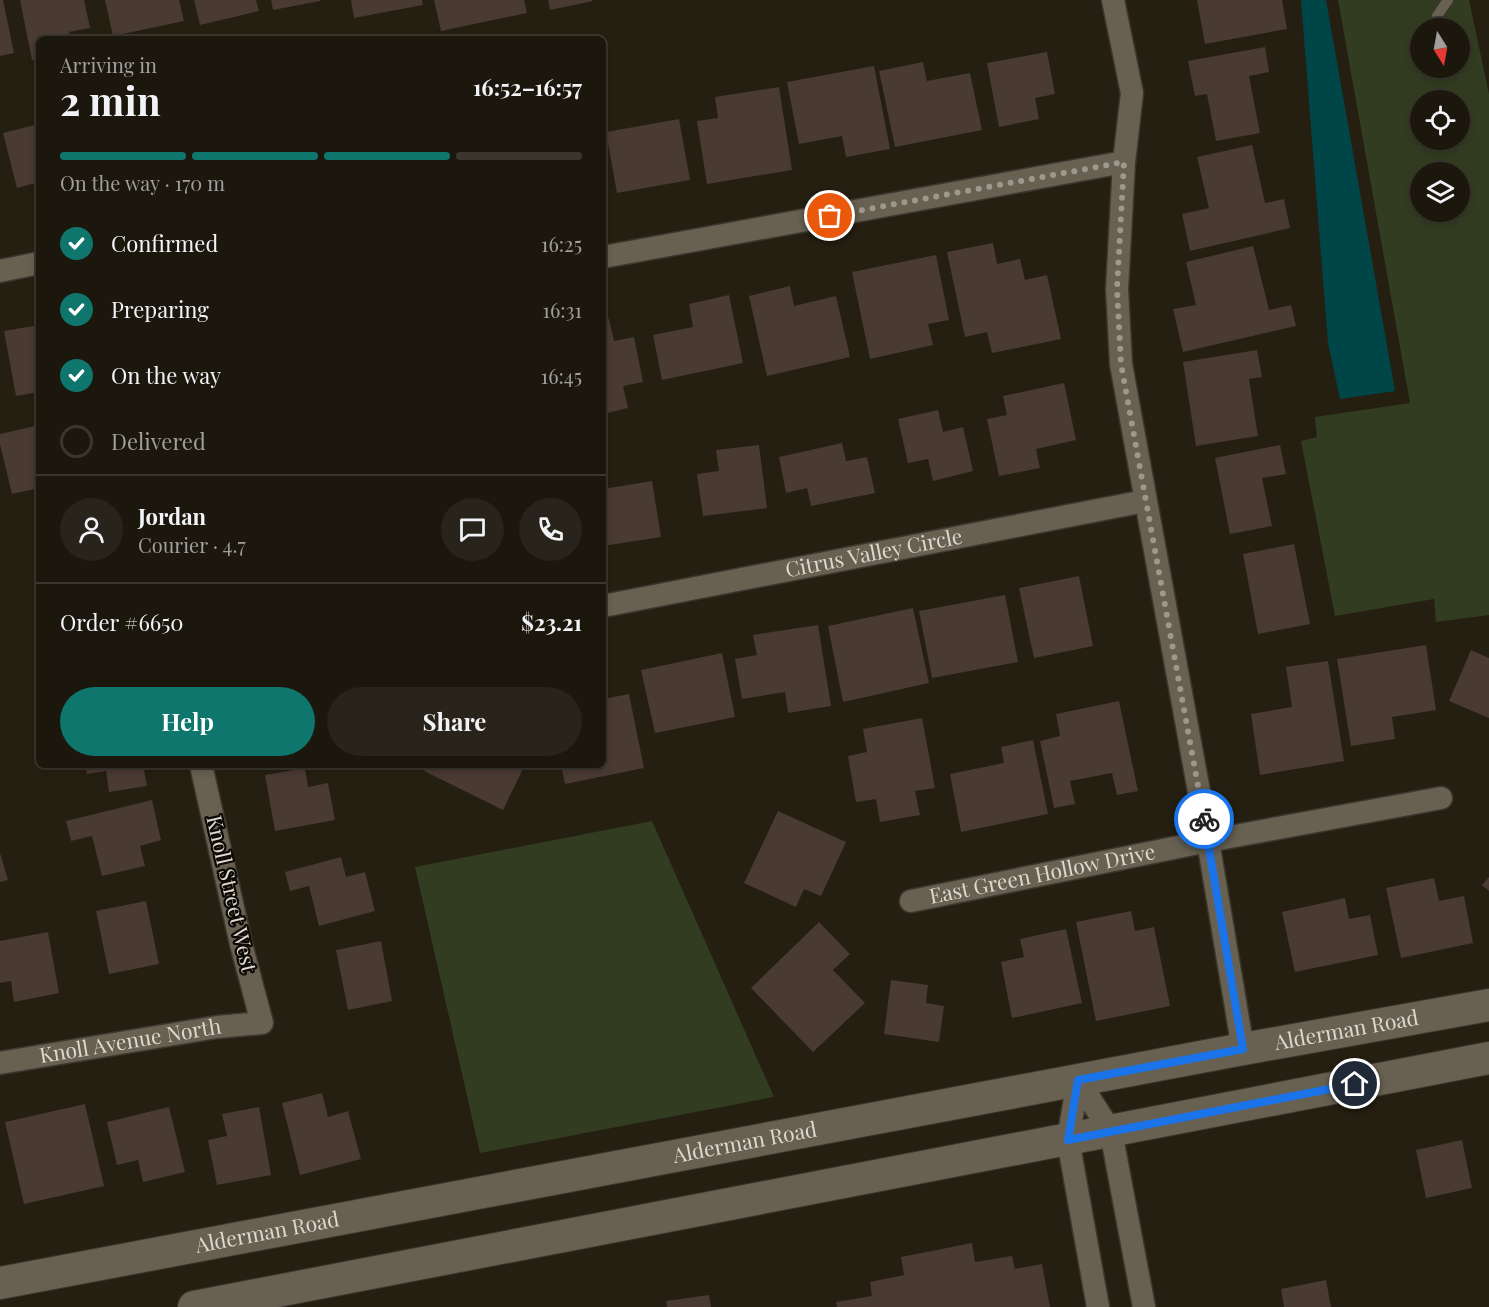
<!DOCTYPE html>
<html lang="en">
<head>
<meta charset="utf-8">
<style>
	body { margin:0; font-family:"Playfair Display",serif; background:#29241b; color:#f1f3f6; height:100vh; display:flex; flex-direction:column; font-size:22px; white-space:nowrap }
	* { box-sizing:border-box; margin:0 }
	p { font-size:20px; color:#a09f9d }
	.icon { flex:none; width:33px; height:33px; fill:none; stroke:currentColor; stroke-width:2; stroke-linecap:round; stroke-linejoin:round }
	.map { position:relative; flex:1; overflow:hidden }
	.side { position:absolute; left:36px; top:36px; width:570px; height:732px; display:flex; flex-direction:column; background:#1c170d; border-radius:9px; box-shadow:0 3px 9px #0003,0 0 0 2px #3a362e }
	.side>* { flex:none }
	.needle { width:39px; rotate:169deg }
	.buttons { position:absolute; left:1410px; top:18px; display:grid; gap:12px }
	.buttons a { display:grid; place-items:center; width:60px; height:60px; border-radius:50%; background:#1c170d; box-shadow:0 3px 9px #0003,0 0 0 2px #3a362e; font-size:30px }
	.pin { position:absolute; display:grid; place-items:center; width:51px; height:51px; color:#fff; margin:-26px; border:3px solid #fff; border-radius:50%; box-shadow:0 2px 6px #0007 }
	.courier { position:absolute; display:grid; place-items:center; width:60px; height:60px; margin:-30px; border:4px solid #1a73e8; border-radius:50%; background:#fff; color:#222; box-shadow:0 2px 8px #0007 }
	.head em { font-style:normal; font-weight:700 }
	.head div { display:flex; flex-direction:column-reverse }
	.head { display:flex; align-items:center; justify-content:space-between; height:102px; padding:0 24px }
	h1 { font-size:39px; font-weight:700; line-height:45px }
	.bar { display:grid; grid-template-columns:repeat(4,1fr); gap:9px 6px; align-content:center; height:72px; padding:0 24px }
	.bar i { height:8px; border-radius:4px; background:#3a362e }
	.bar .current { background:#0f766e }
	.bar p { grid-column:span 4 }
	.line { display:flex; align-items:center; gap:15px; padding:0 24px; border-top:2px solid #3a362e }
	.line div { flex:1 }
	.round { display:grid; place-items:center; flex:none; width:63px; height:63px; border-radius:32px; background:#29241b }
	ol { padding:0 24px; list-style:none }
	li { display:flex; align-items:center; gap:18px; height:66px }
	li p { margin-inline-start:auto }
	li .icon { padding:6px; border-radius:50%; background:#0f766e; color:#fff; stroke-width:4 }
	li:last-child { color:#a09f9d }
	li i { width:33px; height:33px; border:3px solid #3a362e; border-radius:50% }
	.action { display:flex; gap:12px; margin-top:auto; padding:12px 24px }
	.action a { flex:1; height:69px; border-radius:36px; background:#0f766e; color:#fff; font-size:24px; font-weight:700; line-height:69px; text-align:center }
	.action a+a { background:#29241b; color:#f1f3f6 }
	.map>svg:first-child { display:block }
</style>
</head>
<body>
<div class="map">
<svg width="1489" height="1307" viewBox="0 0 1489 1307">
	<rect width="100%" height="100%" fill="#251f11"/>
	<g fill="#323c20" fill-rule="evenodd">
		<path d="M1338,0H1469L1489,94V615L1436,622L1434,599L1335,616L1301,441L1317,437L1315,417L1410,403ZM1420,28H1460V68H1420ZM1420,100H1460V140H1420ZM1420,172H1460V212H1420Z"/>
		<polygon points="652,821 774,1097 480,1153 415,867"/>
	</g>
	<polygon fill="#004548" points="1301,0 1326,0 1395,391 1340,399 1328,343"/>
	<g fill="#493a32">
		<polygon points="0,0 3,0 14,53 0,56"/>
		<polygon points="20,0 84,0 90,28 69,32 71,39 39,39 39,58 32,60"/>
		<polygon points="105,0 179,0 184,21 113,36"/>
		<polygon points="194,0 256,0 259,11 200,25"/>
		<polygon points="271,0 320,0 320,1 273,10"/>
		<polygon points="351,0 422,0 423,5 354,18"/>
		<polygon points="434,0 524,0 527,13 441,31"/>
		<polygon points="548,0 592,0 593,1 550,10"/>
		<polygon points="1197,0 1282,0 1287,29 1205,44"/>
		<polygon points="1265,47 1269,72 1249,76 1260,133 1216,141 1207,94 1195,96 1188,61"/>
		<polygon points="1047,52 1055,94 1035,98 1039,119 999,127 987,63"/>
		<polygon points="923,62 927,81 970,73 982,130 895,147 879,71"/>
		<polygon points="874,66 890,149 846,157 842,136 799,144 787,82"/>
		<polygon points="779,87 792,170 707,184 697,121 718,118 715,97"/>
		<polygon points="679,119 690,180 617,193 606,132"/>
		<polygon points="39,124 39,182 17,188 3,133"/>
		<polygon points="1252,145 1265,203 1284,199 1290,228 1190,251 1182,214 1209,208 1197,157"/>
		<polygon points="993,243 997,264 1020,259 1025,280 1047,275 1061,339 992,353 987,332 965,337 947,252"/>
		<polygon points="1253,246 1269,310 1291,305 1296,326 1183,352 1173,309 1196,305 1186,262"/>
		<polygon points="936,255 949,320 928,324 933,345 870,359 852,272"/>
		<polygon points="790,286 794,306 836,296 850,357 767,376 749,296"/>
		<polygon points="729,295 743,363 662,380 653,335 693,327 689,304"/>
		<polygon points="609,319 614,341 634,337 643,382 623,386 628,408 603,414 603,320"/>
		<polygon points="39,325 39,392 16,396 4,331"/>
		<polygon points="1257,350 1262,377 1249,379 1258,436 1196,446 1183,362"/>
		<polygon points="1064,383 1076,440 1036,449 1040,468 999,476 987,419 1007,415 1003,396"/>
		<polygon points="938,410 943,432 963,427 973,471 933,481 928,459 908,463 898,419"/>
		<polygon points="39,425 39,488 12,494 0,444 0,434"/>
		<polygon points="842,443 846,461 867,457 875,493 811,506 807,488 786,493 779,457"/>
		<polygon points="759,445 767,508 703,516 697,474 719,471 716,450"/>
		<polygon points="1280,445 1286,474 1262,478 1272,526 1230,534 1215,458"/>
		<polygon points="652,481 661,537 603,546 603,489"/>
		<polygon points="1294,544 1310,624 1258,634 1243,554"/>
		<polygon points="1079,576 1093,646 1034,658 1019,588"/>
		<polygon points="1005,595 1018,662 932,678 919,611"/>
		<polygon points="913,608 929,683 843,702 828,626"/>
		<polygon points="818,625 831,706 788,713 785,692 742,699 735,659 757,655 753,635"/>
		<polygon points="1426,645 1436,710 1392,717 1395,739 1351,746 1337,659"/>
		<polygon points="1471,650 1489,658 1489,718 1449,701"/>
		<polygon points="722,653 735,717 655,733 641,670"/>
		<polygon points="1328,661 1344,761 1260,775 1251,714 1292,707 1286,667"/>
		<polygon points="629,694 644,768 565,784 561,765 603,765 603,699"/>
		<polygon points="1119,701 1138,791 1117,795 1112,773 1070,781 1075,804 1054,808 1040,741 1060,736 1056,714"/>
		<polygon points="922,718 935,788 915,791 920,815 880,822 876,799 856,802 848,756 867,752 863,729"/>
		<polygon points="1033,740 1048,814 961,832 950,774 1004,763 1001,747"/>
		<polygon points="85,765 143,765 147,786 109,792 106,771 87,774"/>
		<polygon points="427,765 525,765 503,810 424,771"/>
		<polygon points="305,768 308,787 328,783 335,820 275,831 265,775"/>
		<polygon points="152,800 161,840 140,846 145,866 102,876 92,836 71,841 66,821"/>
		<polygon points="778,811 846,842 821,896 804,889 796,907 744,883"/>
		<polygon points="0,853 8,880 0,882"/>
		<polygon points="341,857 346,877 365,872 375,911 319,926 309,886 290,891 285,872"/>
		<polygon points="1489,877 1489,891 1482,885"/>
		<polygon points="1434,878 1439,901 1464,896 1473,943 1401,958 1386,888"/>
		<polygon points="1345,898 1349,919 1370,915 1378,955 1295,972 1282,912"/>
		<polygon points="146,901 159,964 109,974 96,911"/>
		<polygon points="1131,911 1135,931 1154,927 1170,1006 1096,1021 1076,922"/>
		<polygon points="819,922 850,954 833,970 865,1003 813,1052 751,988"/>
		<polygon points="1066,929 1082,1003 1012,1018 1001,962 1024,957 1020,939"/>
		<polygon points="48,932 59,993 14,1002 11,981 0,983 0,941"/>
		<polygon points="381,941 392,1001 348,1010 336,950"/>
		<polygon points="891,980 928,985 926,1003 944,1006 939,1042 884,1034"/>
		<polygon points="322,1093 328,1117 348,1111 361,1159 300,1175 282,1103"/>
		<polygon points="85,1104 104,1186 24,1204 5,1122"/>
		<polygon points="169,1107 185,1172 143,1182 138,1160 117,1165 107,1122"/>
		<polygon points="259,1107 271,1175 217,1185 208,1140 227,1136 222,1114"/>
		<polygon points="1462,1140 1472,1188 1426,1198 1416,1150"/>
		<polygon points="972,1243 975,1262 1012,1256 1015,1269 1042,1264 1050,1307 837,1307 836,1302 872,1296 870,1282 904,1275 901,1257"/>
		<polygon points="1326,1280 1331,1307 1284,1307 1281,1289"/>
		<polygon points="709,1295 711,1307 667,1307 666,1301"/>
	</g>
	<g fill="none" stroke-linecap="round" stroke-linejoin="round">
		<g stroke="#3c362f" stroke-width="13">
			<g id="lane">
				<polyline points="1439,28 1437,16 1448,0"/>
				<polyline points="1445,68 1446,73"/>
			</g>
		</g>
		<g stroke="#3c362f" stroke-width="25">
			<g id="street">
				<polyline points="1113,0 1132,93 1124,162 1117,289 1121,364 1208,841 1243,1049"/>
				<polyline points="603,257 1124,162"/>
				<polyline points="0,271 39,263"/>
				<path id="s1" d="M603,606L1145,501"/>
				<path id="s2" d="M911,901L1208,841L1441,798"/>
				<path id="s3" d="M0,1063L217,1027L262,1023L241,944L201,765"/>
				<polyline points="1098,1307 1068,1140 1078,1080 1111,1132 1144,1307"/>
			</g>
		</g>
		<g stroke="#3c362f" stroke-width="34">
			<g id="secondary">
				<path id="s4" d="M0,1283L1243,1049L1489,1005"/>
				<polyline points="194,1307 1489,1058"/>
			</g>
		</g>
		<use href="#lane" stroke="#686152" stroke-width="10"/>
		<use href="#street" stroke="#686152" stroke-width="22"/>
		<use href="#secondary" stroke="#686152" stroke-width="32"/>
	</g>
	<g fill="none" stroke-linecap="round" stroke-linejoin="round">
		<polyline stroke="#9d988d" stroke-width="6" stroke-dasharray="0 10.8" points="830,216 1124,162 1117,289 1121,364 1204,819"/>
		<polyline stroke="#1a73e8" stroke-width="8" points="1204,819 1243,1049 1078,1080 1068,1140 1355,1084"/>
	</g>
	<g text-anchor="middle" stroke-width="4.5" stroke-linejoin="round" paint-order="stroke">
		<g font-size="21" fill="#ddd9d0" stroke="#0c0904">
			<text dy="7" stroke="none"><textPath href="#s1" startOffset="276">Citrus Valley Circle</textPath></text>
			<text dy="7" stroke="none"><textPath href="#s2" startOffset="134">East Green Hollow Drive</textPath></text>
			<text transform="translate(231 894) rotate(77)" y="7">Knoll Street West</text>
			<text dy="7" stroke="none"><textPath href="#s4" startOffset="1370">Alderman Road</textPath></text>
			<text dy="7" stroke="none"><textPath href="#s3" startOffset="132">Knoll Avenue North</textPath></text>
			<text dy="7" stroke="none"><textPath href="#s4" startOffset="758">Alderman Road</textPath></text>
			<text dy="7" stroke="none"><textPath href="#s4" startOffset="272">Alderman Road</textPath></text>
		</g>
	</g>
</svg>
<div class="buttons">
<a><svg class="needle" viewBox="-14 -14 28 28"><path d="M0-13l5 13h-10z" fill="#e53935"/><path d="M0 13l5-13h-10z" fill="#a09f9d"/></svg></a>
<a><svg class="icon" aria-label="locate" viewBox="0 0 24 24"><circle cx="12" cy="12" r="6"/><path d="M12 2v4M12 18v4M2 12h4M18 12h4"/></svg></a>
<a><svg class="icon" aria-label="layers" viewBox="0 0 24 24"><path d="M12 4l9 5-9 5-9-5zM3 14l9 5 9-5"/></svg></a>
</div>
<div class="pin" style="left:830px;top:216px;background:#ea580c"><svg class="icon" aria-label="bag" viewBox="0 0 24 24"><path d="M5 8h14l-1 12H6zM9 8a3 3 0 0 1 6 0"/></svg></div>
<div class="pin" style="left:1355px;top:1084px;background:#1f2937"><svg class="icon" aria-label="home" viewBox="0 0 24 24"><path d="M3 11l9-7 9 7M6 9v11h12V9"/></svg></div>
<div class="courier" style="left:1204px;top:819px"><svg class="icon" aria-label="bike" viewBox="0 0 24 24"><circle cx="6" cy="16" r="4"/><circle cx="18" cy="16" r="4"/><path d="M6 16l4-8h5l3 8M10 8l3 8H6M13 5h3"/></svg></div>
<section class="side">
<div class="head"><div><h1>2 min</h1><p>Arriving in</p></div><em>16:52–16:57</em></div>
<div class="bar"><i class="current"></i><i class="current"></i><i class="current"></i><i></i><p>On the way · 170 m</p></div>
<ol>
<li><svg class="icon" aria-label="check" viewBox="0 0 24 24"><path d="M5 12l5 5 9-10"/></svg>Confirmed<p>16:25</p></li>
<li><svg class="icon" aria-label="check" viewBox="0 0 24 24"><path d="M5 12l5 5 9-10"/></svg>Preparing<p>16:31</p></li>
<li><svg class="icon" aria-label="check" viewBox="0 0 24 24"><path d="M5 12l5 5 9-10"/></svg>On the way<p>16:45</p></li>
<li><i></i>Delivered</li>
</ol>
<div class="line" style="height:108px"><a class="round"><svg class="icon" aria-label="person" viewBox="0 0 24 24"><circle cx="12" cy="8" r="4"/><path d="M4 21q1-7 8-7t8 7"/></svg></a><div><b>Jordan</b><p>Courier · 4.7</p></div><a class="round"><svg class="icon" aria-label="chat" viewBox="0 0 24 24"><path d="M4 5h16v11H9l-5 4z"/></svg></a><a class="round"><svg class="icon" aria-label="phone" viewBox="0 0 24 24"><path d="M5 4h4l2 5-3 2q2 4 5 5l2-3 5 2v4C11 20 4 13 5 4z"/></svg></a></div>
<div class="line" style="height:78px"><div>Order #6650</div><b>$23.21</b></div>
<div class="action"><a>Help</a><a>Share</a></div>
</section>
</div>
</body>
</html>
